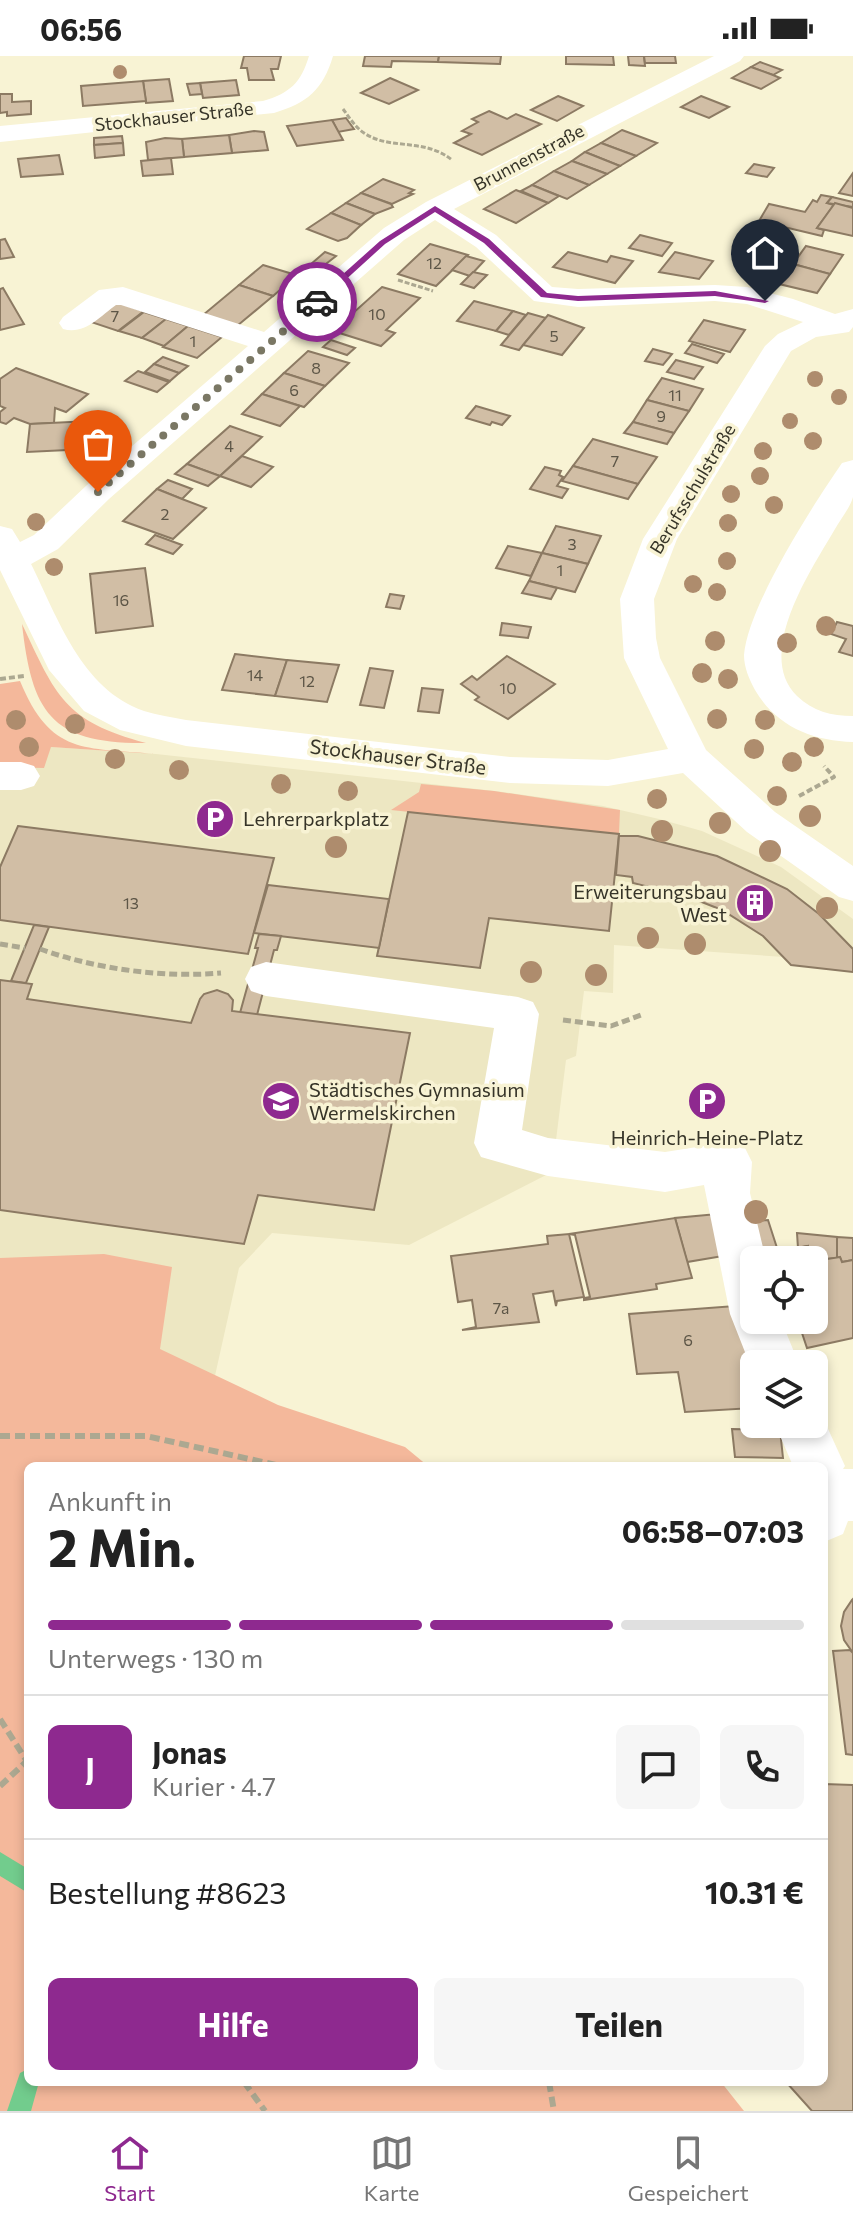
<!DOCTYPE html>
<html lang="de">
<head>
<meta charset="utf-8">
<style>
	body { margin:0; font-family:Commissioner,sans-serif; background:#f6f6f6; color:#222; height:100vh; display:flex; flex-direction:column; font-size:30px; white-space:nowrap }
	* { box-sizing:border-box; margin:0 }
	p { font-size:26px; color:#767676 }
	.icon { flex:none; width:44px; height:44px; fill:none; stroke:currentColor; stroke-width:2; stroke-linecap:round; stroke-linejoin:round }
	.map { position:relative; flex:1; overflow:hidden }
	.drawer { position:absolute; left:24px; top:1406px; width:804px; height:624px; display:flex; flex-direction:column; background:#fff; border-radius:12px; box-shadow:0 4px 12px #0003 }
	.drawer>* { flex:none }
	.buttons { position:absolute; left:740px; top:1190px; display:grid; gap:16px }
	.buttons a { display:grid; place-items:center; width:88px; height:88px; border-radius:12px; background:#fff; box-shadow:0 4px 12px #0003; font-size:40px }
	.pin { position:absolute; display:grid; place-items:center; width:68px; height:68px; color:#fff; margin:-82px -34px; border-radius:50% 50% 50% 0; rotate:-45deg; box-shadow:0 0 8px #0007 }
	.pin .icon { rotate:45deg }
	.courier { position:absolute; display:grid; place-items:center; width:80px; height:80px; margin:-40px; border:6px solid #8e298f; border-radius:50%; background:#fff; color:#222; box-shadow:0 2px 10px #0007 }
	.head em { font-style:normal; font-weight:700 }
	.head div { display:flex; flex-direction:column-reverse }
	.head { display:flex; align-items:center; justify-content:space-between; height:136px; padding:0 24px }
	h1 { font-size:52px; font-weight:700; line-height:60px }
	.bar { display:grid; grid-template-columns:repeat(4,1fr); gap:12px 8px; align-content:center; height:96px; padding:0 24px }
	.bar i { height:10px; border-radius:6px; background:#e0e0e0 }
	.bar .on { background:#8e298f }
	.bar p { grid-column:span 4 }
	.line { display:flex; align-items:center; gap:20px; padding:0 24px; border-top:2px solid #e0e0e0 }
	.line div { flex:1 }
	.round { display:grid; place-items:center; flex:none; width:84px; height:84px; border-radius:12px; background:#f6f6f6 }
	.cta { display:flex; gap:16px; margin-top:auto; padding:16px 24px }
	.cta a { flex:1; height:92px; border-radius:12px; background:#8e298f; color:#fff; font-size:32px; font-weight:700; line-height:92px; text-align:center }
	.cta a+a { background:#f6f6f6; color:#222 }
	.status { display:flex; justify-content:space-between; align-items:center; height:56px; padding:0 40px; background:#fff; direction:ltr }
	.status svg { height:22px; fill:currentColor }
	.dock { display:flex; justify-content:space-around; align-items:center; height:112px; border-top:2px solid #e0e0e0; background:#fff; font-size:22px; color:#767676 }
	.dock a { display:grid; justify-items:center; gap:4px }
	.dock .on { color:#8e298f }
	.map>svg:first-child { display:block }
</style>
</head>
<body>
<div class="status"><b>06:56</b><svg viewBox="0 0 49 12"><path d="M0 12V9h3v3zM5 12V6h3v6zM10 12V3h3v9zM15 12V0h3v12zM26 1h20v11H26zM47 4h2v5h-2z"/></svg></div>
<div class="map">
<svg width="853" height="2055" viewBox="0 0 853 2055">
	<rect width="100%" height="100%" fill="#f8f3d4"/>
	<polygon fill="#ede7c2" points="51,691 156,698 495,735 603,750 659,763 702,775 781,811 853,863 853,916 791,909 784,901 614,889 613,937 584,935 576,1000 566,1004 552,1116 409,1189 272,1177 239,1212 200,1387 0,1372 0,711"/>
	<g fill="#f4b89b">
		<path d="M22,568C56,640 64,665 146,687C51,688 32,657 22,568Z"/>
		<path d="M20,625C51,700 84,691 155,698L51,691L44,712L0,711V628Z"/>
		<polygon points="421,728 494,735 620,754 619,778 391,754 419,736"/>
		<polygon points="104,1198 172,1211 160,1293 278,1349 405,1391 428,1410 28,1410 28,2026 721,2026 744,2055 0,2055 0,1202"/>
	</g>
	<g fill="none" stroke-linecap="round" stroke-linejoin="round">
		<g fill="#72cc8d" fill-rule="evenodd">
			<polygon points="0,1796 28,1813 28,1837 0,1820"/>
			<polygon points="28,2013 28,2026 39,2026 31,2055 7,2055 20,2017"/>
		</g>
	</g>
	<g fill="#d1bea5" stroke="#8c7a63" stroke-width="2">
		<polygon points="244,0 281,0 278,13 271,13 274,24 249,24 247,12 241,12"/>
		<polygon points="365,0 439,0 438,6 392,5 391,11 363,10"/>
		<polygon points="439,0 501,0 500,8 438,6"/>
		<polygon points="566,0 613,0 614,9 566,8"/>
		<polygon points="628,0 644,0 645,10 629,9"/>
		<polygon points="644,0 675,0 676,7 645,7"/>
		<polygon points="760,6 782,14 773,19 751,11"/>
		<polygon points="751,11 773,19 780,22 761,33 732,22"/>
		<polygon points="390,22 418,34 389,48 361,37"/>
		<polygon points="169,23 173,45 146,47 143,25"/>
		<polygon points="236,24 239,39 203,42 200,27"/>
		<polygon points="143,25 146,45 83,50 81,30"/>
		<polygon points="200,27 202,38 190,39 187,28"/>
		<polygon points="0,38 12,38 12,46 31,45 31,58 7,60 7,56 0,57"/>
		<polygon points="558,40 583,50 557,65 531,54"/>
		<polygon points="701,40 729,51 709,62 681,51"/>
		<polygon points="489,55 507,63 516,58 541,68 482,99 454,87 471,78 462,75 478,66 472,63"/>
		<polygon points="346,62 354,73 338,76 332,64"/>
		<polygon points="332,64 343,84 297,90 287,70"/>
		<polygon points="622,74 657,87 636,100 601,87"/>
		<polygon points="254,75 264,76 268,94 232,97 229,79"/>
		<polygon points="229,79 232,97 184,101 182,83"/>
		<polygon points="122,80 123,87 94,89 94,82"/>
		<polygon points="165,82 182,83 184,101 148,104 146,86"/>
		<polygon points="123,87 124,99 95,102 94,89"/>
		<polygon points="601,87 636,100 620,110 585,96"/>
		<polygon points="585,96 620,110 607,118 572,105"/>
		<polygon points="59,99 63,118 21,121 18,103"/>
		<polygon points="171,102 173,118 143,120 141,105"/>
		<polygon points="572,105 607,118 589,129 554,115"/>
		<polygon points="754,108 774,112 767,121 746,117"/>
		<polygon points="554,115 589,129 567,143 532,129"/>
		<polygon points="853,117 853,140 839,137"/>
		<polygon points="383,123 414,134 409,137 413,138 392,148 361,137"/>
		<polygon points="532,129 559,140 548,147 521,135"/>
		<polygon points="516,134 548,147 516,167 484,153"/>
		<polygon points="361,137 391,148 393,151 375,158 346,147"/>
		<polygon points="821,139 832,141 827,147 834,149 817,172 824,174 822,180 759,165 769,148 805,156 813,144 817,146"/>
		<polygon points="832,141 853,146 853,151 827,147"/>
		<polygon points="346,147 375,158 361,169 331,157"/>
		<polygon points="835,147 853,152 853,180 817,172"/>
		<polygon points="331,157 361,169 347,182 338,185 307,173"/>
		<polygon points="640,179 672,187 662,200 629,192"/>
		<polygon points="5,183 14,201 0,203 0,184"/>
		<polygon points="430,188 468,199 436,230 398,218"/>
		<polygon points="806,190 843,199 830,218 793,208"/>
		<polygon points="325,196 336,200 322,211 311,208"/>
		<polygon points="568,196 607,206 611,200 633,205 615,227 553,211"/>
		<polygon points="675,196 713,205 699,223 659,216"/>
		<polygon points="466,200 484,205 470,220 452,214"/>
		<polygon points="777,205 793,208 779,228 763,224"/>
		<polygon points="793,208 830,218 817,237 779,228"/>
		<polygon points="263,209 296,219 287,227 293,232 289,235 281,233 273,240 239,229"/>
		<polygon points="473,216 487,219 474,232 461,228"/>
		<polygon points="239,229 273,240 237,270 203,259"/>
		<polygon points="382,231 420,242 386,274 395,277 381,290 333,275"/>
		<polygon points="3,232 24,268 0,274 0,233"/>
		<polygon points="112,244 144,255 118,275 85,264"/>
		<polygon points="474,245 513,255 496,275 457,265"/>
		<polygon points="513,255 526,259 509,279 496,275"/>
		<polygon points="144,256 166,263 142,282 119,275"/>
		<polygon points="528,257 546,262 519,294 501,289"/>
		<polygon points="548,259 584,272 562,299 523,289"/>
		<polygon points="166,263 188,270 164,290 142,282"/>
		<polygon points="704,264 745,274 730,296 689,285"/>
		<polygon points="188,270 222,281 197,302 163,291"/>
		<polygon points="331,284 355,292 347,299 323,291"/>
		<polygon points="692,288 724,298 717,307 685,297"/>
		<polygon points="653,293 672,298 663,309 645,305"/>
		<polygon points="308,295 349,307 325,330 284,317"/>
		<polygon points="163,301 188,310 179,317 154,308"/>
		<polygon points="676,304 703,311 694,323 667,316"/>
		<polygon points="154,308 179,317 170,325 145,316"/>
		<polygon points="16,312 88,338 66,356 55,352 54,367 30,368 14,362 6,368 0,366 0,356 5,352 0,350 0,323"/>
		<polygon points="138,315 169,326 157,336 125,325"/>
		<polygon points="284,317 325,330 304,351 262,338"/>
		<polygon points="662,322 703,333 689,355 647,344"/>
		<polygon points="262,338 300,350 280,370 242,358"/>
		<polygon points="647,344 689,355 674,377 633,366"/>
		<polygon points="476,350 510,360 502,369 492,366 490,369 466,362"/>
		<polygon points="90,365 88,393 27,396 30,368"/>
		<polygon points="633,366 674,377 667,388 624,377"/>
		<polygon points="230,370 262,381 220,420 187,408"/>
		<polygon points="593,383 657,401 638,428 573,410"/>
		<polygon points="242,400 273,411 251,431 220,420"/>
		<polygon points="187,408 220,420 208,430 175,418"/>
		<polygon points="573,410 638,428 628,443 562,425"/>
		<polygon points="545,411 561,415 559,419 563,421 557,430 568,433 562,442 530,433"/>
		<polygon points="168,424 192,433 182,443 157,433"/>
		<polygon points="157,433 182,443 206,452 173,483 123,465"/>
		<polygon points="556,470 601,480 588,508 542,497"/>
		<polygon points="155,479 182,489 173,498 146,488"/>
		<polygon points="508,490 542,497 531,520 496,512"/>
		<polygon points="542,497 588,508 575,536 529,525"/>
		<polygon points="145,512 153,570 96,577 90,518"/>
		<polygon points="529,525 557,532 551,543 522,537"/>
		<polygon points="390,538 404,540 400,553 386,551"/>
		<polygon points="837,566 853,570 853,600 839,596 846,583 831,578"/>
		<polygon points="502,567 531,571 528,582 500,579"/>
		<polygon points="235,598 287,604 275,640 222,634"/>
		<polygon points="507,600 555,628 508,663 475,644 479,641 461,628 472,620 477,624"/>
		<polygon points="287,604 339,609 327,646 275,640"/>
		<polygon points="370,612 393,615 384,652 360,649"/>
		<polygon points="422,632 443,634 439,657 418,655"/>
		<polygon points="408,756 619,778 609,875 489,862 480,912 377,900"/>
		<polygon points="18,770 274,802 248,898 0,864 0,811"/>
		<polygon points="619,780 638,780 717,800 787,833 819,858 853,893 853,916 791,909 763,880 722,854 689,841 633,827 632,821 616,819"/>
		<polygon points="268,829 389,843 379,892 254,877"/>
		<polygon points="34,869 49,871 26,927 11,925"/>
		<polygon points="259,878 281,880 277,894 274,894 257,959 240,957 258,892 255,892"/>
		<polygon points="0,924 32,928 27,943 191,967 200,943 204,938 217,934 228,938 233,944 232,955 410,977 374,1154 258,1139 244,1188 0,1154"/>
		<polygon points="717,1158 729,1199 687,1206 675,1162"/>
		<polygon points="675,1162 692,1222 656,1228 657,1233 584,1244 584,1242 590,1241 575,1179 569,1178"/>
		<polygon points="768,1164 778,1195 774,1196 777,1203 755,1204 743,1166"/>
		<polygon points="797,1177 837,1181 837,1202 813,1204 808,1190 798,1192"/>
		<polygon points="569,1178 584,1241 557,1245 556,1250 553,1235 533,1238 539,1266 462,1274 476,1271 472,1244 458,1246 451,1200 548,1188 547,1180"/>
		<polygon points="837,1181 853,1182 853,1204 842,1206 840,1201 837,1202"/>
		<polygon points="808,1190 813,1204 769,1204 777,1203 774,1196"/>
		<polygon points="840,1201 842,1206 853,1204 853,1282 807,1292 798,1265 784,1267 783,1264 814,1264 814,1205"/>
		<polygon points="735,1250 754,1309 744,1312 751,1350 754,1352 685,1356 678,1316 637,1318 629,1258"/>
		<polygon points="732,1373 780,1374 783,1402 735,1401"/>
		<polygon points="852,1544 853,1543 853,1597 844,1584 841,1570 844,1556"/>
		<polygon points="850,1594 853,1597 853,1699 846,1698 833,1595"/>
		<polygon points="824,1728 853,1729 853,2055 812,2055 786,2026 824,2026"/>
	</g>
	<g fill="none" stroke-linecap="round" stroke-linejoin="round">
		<g stroke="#aca891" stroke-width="3" stroke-dasharray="5 2" stroke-linecap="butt">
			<path d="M343,53C349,61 355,71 364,77C391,95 423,81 452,104"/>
			<polyline points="398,224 433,235"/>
		</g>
		<g stroke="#aca891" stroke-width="4" stroke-dasharray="6 3" stroke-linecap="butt">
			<polyline points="0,623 24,620"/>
			<polyline points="799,740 834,721 824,710"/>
		</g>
		<g stroke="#aca891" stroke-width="5" stroke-dasharray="8 4" stroke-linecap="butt">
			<polyline points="0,888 25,892"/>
			<path d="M40,893C96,913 162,922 221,917"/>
			<polyline points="563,964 611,970 644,958"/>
		</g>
		<g stroke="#aca891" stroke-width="6" stroke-dasharray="10 5" stroke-linecap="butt">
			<polyline points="0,1380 146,1380 281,1410"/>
			<polyline points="0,1663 28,1707"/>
			<polyline points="0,1730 27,1705"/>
			<polyline points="244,2026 265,2055"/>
			<polyline points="549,2026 554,2055"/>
		</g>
		<g fill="#fff" fill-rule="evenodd">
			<path d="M309,0H333C323,34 307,47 274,57L0,86V70L263,45C290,37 301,27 309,0Z"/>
			<path d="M714,0H744L740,5L454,153L496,179L552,231L578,233L715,229L747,231L793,243L835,258L853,253V271L849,276L816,281L791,295L677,483L654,543L656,582L660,602L706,694L775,756L853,810V845L839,841L747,776L683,717L608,730L510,727L186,690L120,674L84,655L49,614L0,514V470L12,473L20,486L34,479L87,429L248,290L121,249H116C99,261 85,279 63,273L59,267L63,261L99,234L123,231L264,276L384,172L426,146ZM435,164L476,191L534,245L578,251L715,245L747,248L803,266L778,278L765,290L643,483L620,543L624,602L668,693L608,704L510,701L186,664C172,661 157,659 144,655C81,633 58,562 31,508L58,493L109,443L404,184Z"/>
			<path d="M853,404C853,416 853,430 853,441C850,452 840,464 835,473C811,514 754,598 797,640C813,655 831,660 853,660V686C812,685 776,670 755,634C749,623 744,611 744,599C748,550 813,449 842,407Z"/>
			<polygon points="0,706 21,706 34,710 40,720 34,730 21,734 0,734"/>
			<polygon points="266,906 518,941 533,946 539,958 522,1074 548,1082 665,1096 729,1086 745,1092 752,1106 750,1137 766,1204 754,1204 754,1264 781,1264 799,1308 754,1308 754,1319 730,1258 704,1129 665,1136 548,1120 481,1101 474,1087 494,972 266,940 251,935 245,923 251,911"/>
			<polygon points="814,1349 818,1351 845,1410 843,1413 853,1413 853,1465 848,1465 843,1478 824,1486 824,1410 793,1410 775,1368 814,1368"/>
		</g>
	</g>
	<g fill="#ae8c6d">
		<circle cx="120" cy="16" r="7"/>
		<circle cx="815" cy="323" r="8"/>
		<circle cx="839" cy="341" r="8"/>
		<circle cx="790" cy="365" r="8"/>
		<circle cx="813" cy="385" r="9"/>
		<circle cx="763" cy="395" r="9"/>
		<circle cx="760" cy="420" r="9"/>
		<circle cx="731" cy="438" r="9"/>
		<circle cx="774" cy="449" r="9"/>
		<circle cx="36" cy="466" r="9"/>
		<circle cx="728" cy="467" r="9"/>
		<circle cx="727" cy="505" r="9"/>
		<circle cx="54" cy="511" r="9"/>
		<circle cx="693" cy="528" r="9"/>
		<circle cx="717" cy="536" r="9"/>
		<circle cx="826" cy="570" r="10"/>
		<circle cx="715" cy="585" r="10"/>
		<circle cx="787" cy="587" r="10"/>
		<circle cx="702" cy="617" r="10"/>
		<circle cx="728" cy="623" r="10"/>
		<circle cx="717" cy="663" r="10"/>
		<circle cx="16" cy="664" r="10"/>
		<circle cx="765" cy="664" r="10"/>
		<circle cx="75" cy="668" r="10"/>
		<circle cx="29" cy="691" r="10"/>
		<circle cx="814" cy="691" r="10"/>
		<circle cx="754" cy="693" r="10"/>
		<circle cx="115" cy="703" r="10"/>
		<circle cx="792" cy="706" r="10"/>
		<circle cx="179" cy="714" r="10"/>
		<circle cx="281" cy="728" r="10"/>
		<circle cx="348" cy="735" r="10"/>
		<circle cx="777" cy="740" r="10"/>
		<circle cx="657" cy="743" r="10"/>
		<circle cx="810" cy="760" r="11"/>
		<circle cx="720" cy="767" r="11"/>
		<circle cx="662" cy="775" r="11"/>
		<circle cx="336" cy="791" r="11"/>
		<circle cx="770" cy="795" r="11"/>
		<circle cx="827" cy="852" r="11"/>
		<circle cx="648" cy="882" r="11"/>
		<circle cx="695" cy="888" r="11"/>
		<circle cx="531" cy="916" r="11"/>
		<circle cx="596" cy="919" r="11"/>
		<circle cx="756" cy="1156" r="12"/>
	</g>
	<polygon fill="#8e298f" points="435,150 489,183 547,237 578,240 715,235 769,245 765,247 715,240 578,245 541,241 484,187 435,156 385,188 320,247 314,247 314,244 380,185"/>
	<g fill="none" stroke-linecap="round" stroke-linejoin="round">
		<polyline stroke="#7a7764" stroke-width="8" stroke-dasharray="0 14.4" points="98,436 317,246"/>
	</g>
	<defs>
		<g id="parking-disc" transform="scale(2)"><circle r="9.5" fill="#8e298f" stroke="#f8f3d4"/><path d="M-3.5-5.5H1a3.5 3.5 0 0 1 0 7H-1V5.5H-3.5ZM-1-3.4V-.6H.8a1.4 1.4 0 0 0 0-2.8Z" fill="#fff"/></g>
		<g id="building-disc" transform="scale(2)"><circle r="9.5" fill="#8e298f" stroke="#f8f3d4"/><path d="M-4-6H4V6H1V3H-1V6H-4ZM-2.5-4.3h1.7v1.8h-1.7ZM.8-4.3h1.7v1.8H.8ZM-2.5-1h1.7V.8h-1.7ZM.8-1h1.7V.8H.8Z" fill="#fff"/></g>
		<g id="school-disc" transform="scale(2)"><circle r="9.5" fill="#8e298f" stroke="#f8f3d4"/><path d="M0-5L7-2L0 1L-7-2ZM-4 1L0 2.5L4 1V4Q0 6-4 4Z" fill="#fff"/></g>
	</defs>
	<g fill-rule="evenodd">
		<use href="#parking-disc" x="215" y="763"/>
		<use href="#building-disc" x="755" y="847"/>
		<use href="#school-disc" x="281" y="1045"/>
		<use href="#parking-disc" x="707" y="1045"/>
	</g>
	<g text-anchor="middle" stroke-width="7" stroke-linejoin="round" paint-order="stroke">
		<g font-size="16" fill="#5d5647">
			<text x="434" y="213">12</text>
			<text x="377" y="264">10</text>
			<text x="115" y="266">7</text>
			<text x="554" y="286">5</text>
			<text x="193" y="291">1</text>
			<text x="316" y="318">8</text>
			<text x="294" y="340">6</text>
			<text x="675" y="345">11</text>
			<text x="661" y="366">9</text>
			<text x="229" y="396">4</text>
			<text x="615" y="411">7</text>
			<text x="165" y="464">2</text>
			<text x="572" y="494">3</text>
			<text x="560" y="520">1</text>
			<text x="121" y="550">16</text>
			<text x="255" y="625">14</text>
			<text x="307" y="631">12</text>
			<text x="508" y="638">10</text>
			<text x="131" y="853">13</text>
			<text x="501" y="1258">7a</text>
			<text x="688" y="1290">6</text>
		</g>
		<g font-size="18" fill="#363428" stroke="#f8f3d4">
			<text transform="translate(174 61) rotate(-6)" y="6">Stockhauser Straße</text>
			<text transform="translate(529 102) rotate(-28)" y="6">Brunnenstraße</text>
			<text transform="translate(693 433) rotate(-59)" y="6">Berufsschulstraße</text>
		</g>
		<g font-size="20" fill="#363428" stroke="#f8f3d4">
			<text transform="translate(398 701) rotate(7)" y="7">Stockhauser Straße</text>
		</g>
		<g font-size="20" fill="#363428" stroke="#f8f3d4" text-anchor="start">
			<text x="243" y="770">Lehrerparkplatz</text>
			<text x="727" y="843" text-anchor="end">Erweiterungsbau<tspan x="727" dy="23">West</tspan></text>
			<text x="309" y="1041">Städtisches Gymnasium<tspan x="309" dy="23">Wermelskirchen</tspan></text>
			<text x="707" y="1089" text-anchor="middle">Heinrich-Heine-Platz</text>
		</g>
	</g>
</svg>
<div class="buttons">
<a><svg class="icon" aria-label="locate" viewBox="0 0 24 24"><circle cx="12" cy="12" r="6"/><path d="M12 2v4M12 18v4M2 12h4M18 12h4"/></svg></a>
<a><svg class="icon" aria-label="layers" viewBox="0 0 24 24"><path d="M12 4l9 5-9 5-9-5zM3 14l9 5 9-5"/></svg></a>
</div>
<div class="pin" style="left:98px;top:436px;background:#ea580c"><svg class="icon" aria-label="bag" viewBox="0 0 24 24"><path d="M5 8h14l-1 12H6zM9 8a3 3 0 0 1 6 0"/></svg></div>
<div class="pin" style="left:765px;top:245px;background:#1f2937"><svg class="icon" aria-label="home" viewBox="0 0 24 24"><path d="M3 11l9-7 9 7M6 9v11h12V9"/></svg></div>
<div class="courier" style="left:317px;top:246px"><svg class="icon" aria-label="car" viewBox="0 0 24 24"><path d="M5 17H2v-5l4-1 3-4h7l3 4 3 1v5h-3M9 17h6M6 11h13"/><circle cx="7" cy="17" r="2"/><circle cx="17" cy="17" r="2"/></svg></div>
<section class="drawer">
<div class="head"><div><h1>2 Min.</h1><p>Ankunft in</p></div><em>06:58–07:03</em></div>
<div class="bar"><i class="on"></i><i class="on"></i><i class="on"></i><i></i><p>Unterwegs · 130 m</p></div>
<div class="line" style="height:144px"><b class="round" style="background:#8e298f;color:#fff">J</b><div><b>Jonas</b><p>Kurier · 4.7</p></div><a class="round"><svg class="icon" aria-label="chat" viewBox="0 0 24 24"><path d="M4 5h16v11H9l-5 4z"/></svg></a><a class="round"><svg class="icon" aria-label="phone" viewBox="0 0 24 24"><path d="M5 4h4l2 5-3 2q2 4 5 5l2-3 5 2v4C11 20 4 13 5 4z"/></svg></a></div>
<div class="line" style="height:104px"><div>Bestellung #8623</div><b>10.31 €</b></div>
<div class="cta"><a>Hilfe</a><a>Teilen</a></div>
</section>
</div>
<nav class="dock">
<a class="on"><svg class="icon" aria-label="home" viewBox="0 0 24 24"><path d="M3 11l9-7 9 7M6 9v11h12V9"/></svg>Start</a>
<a><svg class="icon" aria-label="map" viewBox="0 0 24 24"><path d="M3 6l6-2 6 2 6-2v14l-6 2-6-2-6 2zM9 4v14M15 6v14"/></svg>Karte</a>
<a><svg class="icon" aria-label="saved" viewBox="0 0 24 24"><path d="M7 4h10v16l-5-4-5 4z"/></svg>Gespeichert</a>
</nav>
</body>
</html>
